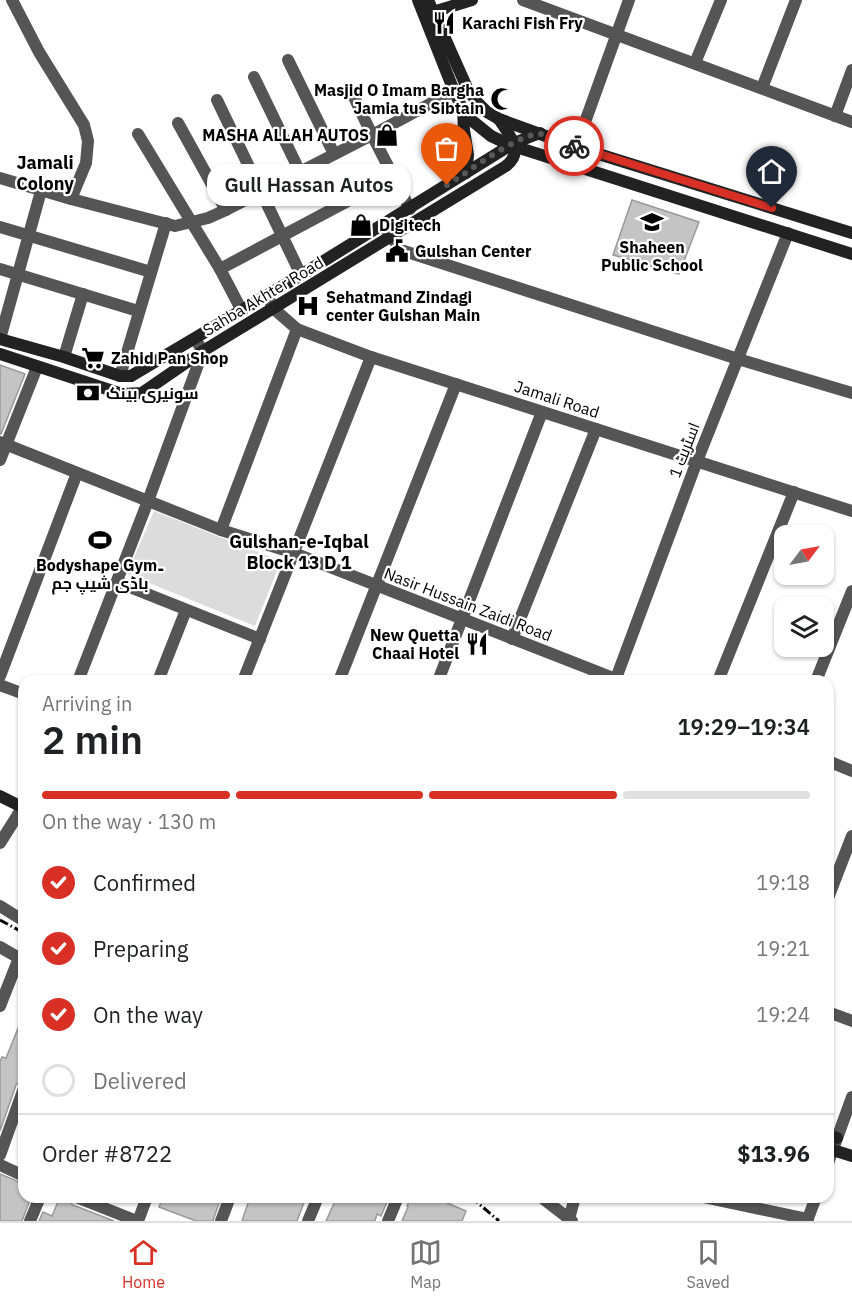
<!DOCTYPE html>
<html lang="en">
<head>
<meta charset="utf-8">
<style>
	body { margin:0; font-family:"IBM Plex Sans",Cairo,sans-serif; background:#f6f6f6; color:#202124; height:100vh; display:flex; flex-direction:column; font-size:22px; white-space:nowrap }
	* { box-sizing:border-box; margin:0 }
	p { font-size:20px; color:#757577 }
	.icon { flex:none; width:33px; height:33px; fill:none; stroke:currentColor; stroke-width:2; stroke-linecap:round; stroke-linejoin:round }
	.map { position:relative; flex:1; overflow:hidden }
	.side { position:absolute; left:18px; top:675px; width:816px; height:528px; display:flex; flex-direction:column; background:#fff; border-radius:18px; box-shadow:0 2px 4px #0004 }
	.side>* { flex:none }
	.needle { width:39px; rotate:58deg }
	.tools { position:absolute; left:774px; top:525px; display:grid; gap:12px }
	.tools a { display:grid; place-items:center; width:60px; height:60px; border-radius:12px; background:#fff; box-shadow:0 2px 4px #0004; font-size:30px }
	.pin { position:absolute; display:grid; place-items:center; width:51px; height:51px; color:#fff; margin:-62px -26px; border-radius:50% 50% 50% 0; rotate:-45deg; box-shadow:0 0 6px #0007 }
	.pin .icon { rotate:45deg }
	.courier { position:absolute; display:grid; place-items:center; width:60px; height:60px; margin:-30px; border:4px solid #d93025; border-radius:50%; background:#fff; color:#222; box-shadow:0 2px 8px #0007 }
	.bubble { position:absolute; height:42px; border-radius:18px; background:#fff; box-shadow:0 2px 4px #0004; font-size:20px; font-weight:600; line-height:42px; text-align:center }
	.summary em { font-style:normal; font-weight:600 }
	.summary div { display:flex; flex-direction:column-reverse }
	.summary { display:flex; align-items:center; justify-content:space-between; height:102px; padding:0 24px }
	h1 { font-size:39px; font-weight:600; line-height:45px }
	.bar { display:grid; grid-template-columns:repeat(4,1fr); gap:9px 6px; align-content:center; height:72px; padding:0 24px }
	.bar i { height:8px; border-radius:4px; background:#e0e0e0 }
	.bar .selected { background:#d93025 }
	.bar p { grid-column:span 4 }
	.line { display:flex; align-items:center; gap:15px; padding:0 24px; border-top:2px solid #e0e0e0 }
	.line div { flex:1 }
	ol { padding:0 24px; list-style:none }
	li { display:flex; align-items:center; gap:18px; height:66px }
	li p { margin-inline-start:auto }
	li .icon { padding:6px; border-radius:50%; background:#d93025; color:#fff; stroke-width:4 }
	li:last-child { color:#757577 }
	li i { width:33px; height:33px; border:3px solid #e0e0e0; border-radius:50% }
	.tabs { display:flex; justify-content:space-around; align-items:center; height:84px; border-top:2px solid #e0e0e0; background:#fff; font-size:16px; color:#757577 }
	.tabs a { display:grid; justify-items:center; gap:3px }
	.tabs .selected { color:#d93025 }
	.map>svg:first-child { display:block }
</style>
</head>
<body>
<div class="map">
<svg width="852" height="1221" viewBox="0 0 852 1221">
	<rect width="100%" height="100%" fill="#fff"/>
	<polygon fill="#dcdcdc" points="154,511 281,561 255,626 127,574"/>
	<g fill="#c4c4c4" stroke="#999" stroke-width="1.5">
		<polygon points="632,200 699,222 679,274 613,255"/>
		<polygon points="0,365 25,374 1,434 0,434"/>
		<polygon points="23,1016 24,1070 20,1081 16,1085 0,1131 0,1062 2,1057 6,1058"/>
		<polygon points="0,1174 24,1184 24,1197 31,1197 22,1221 0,1221"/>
		<polygon points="60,1197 69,1201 73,1205 114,1221 39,1221 43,1212 52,1216"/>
		<polygon points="163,1197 221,1197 213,1221 196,1221 159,1207"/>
		<polygon points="250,1197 306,1197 297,1221 242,1221"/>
		<polygon points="337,1197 386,1197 384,1201 387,1202 381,1216 377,1214 375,1221 326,1221"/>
		<polygon points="411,1197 433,1197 466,1211 462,1221 402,1221 408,1207 407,1206"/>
	</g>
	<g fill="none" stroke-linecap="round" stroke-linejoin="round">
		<g stroke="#555" stroke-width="12">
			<polyline points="12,0 39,52 84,125 88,141 86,163 71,199"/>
			<polyline points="523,0 852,122"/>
			<polyline points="288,60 334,154"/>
			<polyline points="695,63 721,0"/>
			<polyline points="254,77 300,172"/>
			<polyline points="762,88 796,0"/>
			<polyline points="353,95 372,135 410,209"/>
			<polyline points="217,100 301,275"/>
			<polyline points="835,116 852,70"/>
			<polyline points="178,123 226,210"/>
			<polyline points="138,134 220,269 242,311"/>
			<polyline points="576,147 629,0"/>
			<polyline points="0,178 71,199 175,226 208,218 226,210 372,135 454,91"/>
			<polyline points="383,226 401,250 738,359 852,393"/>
			<polyline points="0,227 151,272"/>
			<polyline points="0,269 138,311"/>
			<polyline points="220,269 393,177"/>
			<polyline points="267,296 274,309 297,329 371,357 852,511"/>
			<polyline points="0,339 41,191"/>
			<polyline points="64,357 83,294"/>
			<polyline points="120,376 166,223"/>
			<polyline points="0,442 221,530 294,553 621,681"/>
			<polyline points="0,460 37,367"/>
			<polyline points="221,530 297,329"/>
			<polyline points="117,582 260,639"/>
			<polyline points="512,639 596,429"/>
			<polyline points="0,676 77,473"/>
			<polyline points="78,681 148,501 203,351 195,339"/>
			<polyline points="158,681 186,610"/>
			<polyline points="243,681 371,357"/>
			<polyline points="339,681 456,384"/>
			<polyline points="438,681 542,412"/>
			<polyline points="615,681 697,461 788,233"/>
			<polyline points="718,681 794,492"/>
			<polyline points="816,681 852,591"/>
			<polyline points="0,685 24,694"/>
			<polyline points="828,761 852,771"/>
			<polyline points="0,843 24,805"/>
			<polyline points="828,898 852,836"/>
			<polyline points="0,906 24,921"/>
			<polyline points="0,947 19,958 0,1006"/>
			<polyline points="828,1012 852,1021"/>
			<polyline points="0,1155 24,1088"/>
			<polyline points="828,1163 852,1097"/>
			<polyline points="0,1165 24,1176"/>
			<polyline points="76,1197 137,1221"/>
			<polyline points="541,1197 572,1221"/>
			<polyline points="703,1197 808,1219"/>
			<polyline points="569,1219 575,1197"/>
			<polyline points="30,1221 40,1197"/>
			<polyline points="138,1221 147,1197"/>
			<polyline points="221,1221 230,1197"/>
			<polyline points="308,1221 318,1197"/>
			<polyline points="388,1221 398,1197"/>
			<polyline points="807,1221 816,1197"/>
		</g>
		<g stroke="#222" stroke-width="12">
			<polyline points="418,0 454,91 463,110 470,119 491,136 510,145 852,254"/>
			<polyline points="428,0 468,90 477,102 487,112 499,119 576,147 852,233"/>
			<polyline points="433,12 472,0"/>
			<polyline points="463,110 464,130 468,155 466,173"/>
			<polyline points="0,339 64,357 120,376 131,376 301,275 514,143 540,133"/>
			<path d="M0,354L122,394L142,393L203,351L506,166C525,151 509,135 499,119"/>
			<polyline points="0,796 24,808"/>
			<polyline points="828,1135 837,1138"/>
			<polyline points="833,1150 852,1156"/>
		</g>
		<g stroke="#000" stroke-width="3" stroke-dasharray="9 3 1.5 3" stroke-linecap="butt">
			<polyline points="0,920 24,933"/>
			<polyline points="471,1197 499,1221"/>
		</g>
	</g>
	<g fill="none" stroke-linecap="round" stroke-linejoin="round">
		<path stroke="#595959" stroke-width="6" stroke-dasharray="0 10.8" d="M447,185C468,172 515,136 538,134C547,133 565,143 574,146"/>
		<polyline stroke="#d93025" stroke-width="8" points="574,146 772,208"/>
	</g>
	<defs>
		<g id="restaurant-bare" transform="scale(1.8)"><path d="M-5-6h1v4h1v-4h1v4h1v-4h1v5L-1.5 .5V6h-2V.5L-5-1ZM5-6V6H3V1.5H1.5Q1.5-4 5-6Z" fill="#000" stroke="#fff" stroke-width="2.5" paint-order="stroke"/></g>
		<g id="mosque-bare" transform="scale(1.8)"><path d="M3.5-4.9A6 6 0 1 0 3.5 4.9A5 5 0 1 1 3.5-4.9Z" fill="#000" stroke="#fff" stroke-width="2.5" paint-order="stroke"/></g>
		<g id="shop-bare" transform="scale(1.8)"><path d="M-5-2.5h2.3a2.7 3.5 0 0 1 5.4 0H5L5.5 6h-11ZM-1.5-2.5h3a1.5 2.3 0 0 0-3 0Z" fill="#000" stroke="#fff" stroke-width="2.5" paint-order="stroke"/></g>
		<g id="school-bare" transform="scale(1.8)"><path d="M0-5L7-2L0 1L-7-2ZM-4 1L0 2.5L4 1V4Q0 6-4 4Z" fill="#000" stroke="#fff" stroke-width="2.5" paint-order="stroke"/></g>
		<g id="civic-bare" transform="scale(1.8)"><path d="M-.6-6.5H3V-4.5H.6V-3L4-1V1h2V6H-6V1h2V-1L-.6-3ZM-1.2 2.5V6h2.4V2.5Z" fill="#000" stroke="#fff" stroke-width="2.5" paint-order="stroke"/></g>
		<g id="hospital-bare" transform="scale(1.8)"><path d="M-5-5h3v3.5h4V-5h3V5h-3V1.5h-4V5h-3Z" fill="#000" stroke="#fff" stroke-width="2.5" paint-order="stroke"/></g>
		<g id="supermarket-bare" transform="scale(1.8)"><path d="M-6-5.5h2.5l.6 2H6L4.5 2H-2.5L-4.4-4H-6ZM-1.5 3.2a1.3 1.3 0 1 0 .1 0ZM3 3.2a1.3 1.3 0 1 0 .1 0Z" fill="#000" stroke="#fff" stroke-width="2.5" paint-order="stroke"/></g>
		<g id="bank-bare" transform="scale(1.8)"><path d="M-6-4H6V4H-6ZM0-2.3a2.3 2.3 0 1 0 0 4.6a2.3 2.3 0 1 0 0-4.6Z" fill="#000" stroke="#fff" stroke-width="2.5" paint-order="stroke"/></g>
		<g id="stadium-bare" transform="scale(1.8)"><path d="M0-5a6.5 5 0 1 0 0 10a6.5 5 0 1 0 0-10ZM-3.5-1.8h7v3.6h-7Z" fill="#000" stroke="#fff" stroke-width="2.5" paint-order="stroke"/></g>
	</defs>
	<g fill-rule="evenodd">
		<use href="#restaurant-bare" x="444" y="23"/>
		<use href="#mosque-bare" x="502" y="99"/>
		<use href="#shop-bare" x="387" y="135"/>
		<use href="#school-bare" x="652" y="222"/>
		<use href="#shop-bare" x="361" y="225"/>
		<use href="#civic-bare" x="397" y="251"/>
		<use href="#hospital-bare" x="308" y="306"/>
		<use href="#supermarket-bare" x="93" y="358"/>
		<use href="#bank-bare" x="88" y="393"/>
		<use href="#stadium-bare" x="100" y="540"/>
		<use href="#restaurant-bare" x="477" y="644"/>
	</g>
	<g text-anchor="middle" stroke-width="4.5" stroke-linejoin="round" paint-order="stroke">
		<g font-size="16" font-weight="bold" fill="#000" stroke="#fff" text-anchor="start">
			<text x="462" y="29">Karachi Fish Fry</text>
			<text x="484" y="96" text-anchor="end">Masjid O Imam Bargha<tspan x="484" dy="18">Jamia tus Sibtain</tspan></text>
			<text x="369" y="141" text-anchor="end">MASHA ALLAH AUTOS</text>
			<text x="379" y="231">Digitech</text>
			<text x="652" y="253" text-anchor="middle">Shaheen<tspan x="652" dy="18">Public School</tspan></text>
			<text x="415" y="257">Gulshan Center</text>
			<text x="326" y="303">Sehatmand Zindagi<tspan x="326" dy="18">center Gulshan Main</tspan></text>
			<text x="111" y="364">Zahid Pan Shop</text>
			<text x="106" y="399">سونیری بینک</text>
			<text x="100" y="571" text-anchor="middle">Bodyshape Gym۔<tspan x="100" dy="18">باڈی شیپ جم</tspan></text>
			<text x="459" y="641" text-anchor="end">New Quetta<tspan x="459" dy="18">Chaai Hotel</tspan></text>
		</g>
		<g font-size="16" fill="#000" stroke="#fff">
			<text transform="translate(263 296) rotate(-31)" y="6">Sahba Akhter Road</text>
			<text transform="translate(557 399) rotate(18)" y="6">Jamali Road</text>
			<text transform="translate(684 450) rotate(-69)" y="6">اسٹریٹ 1</text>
			<text transform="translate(468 604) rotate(21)" y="6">Nasir Hussain Zaidi Road</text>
		</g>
		<g font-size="18" font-weight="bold" fill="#000" stroke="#fff">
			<text x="45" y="169">Jamali<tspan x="45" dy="21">Colony</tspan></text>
			<text x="299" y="548">Gulshan-e-Iqbal<tspan x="299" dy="21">Block 13 D 1</tspan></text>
		</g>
	</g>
</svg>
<div class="tools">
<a><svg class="needle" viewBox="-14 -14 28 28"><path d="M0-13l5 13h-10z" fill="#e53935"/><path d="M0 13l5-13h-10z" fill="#757577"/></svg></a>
<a><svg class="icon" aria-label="layers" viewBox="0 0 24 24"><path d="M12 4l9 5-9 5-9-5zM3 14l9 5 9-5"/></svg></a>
</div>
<div class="pin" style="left:447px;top:185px;background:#ea580c"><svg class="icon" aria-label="bag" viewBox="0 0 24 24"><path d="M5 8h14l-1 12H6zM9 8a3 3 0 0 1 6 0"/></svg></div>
<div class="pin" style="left:772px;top:208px;background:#1f2937"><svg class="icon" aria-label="home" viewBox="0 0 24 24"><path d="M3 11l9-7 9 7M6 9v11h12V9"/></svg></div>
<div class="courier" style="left:574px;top:146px"><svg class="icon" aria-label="bike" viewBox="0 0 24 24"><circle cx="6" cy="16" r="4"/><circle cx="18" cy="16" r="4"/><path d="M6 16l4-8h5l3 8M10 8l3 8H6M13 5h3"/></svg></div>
<div class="bubble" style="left:207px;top:164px;width:204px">Gull Hassan Autos</div>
<section class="side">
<div class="summary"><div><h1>2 min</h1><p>Arriving in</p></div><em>19:29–19:34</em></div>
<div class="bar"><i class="selected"></i><i class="selected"></i><i class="selected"></i><i></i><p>On the way · 130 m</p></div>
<ol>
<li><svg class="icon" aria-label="check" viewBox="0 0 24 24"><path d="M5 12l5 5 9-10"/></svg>Confirmed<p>19:18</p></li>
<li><svg class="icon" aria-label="check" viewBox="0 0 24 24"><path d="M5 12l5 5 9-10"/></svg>Preparing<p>19:21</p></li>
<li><svg class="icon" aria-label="check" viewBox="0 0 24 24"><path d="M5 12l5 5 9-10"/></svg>On the way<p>19:24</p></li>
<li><i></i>Delivered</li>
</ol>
<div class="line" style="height:78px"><div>Order #8722</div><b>$13.96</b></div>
</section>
</div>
<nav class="tabs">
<a class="selected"><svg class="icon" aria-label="home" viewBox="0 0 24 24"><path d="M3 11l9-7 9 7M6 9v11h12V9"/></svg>Home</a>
<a><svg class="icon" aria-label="map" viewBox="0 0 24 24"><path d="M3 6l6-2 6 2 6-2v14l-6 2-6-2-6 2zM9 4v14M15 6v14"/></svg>Map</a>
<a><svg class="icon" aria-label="saved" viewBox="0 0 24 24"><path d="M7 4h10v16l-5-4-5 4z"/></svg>Saved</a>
</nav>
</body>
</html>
